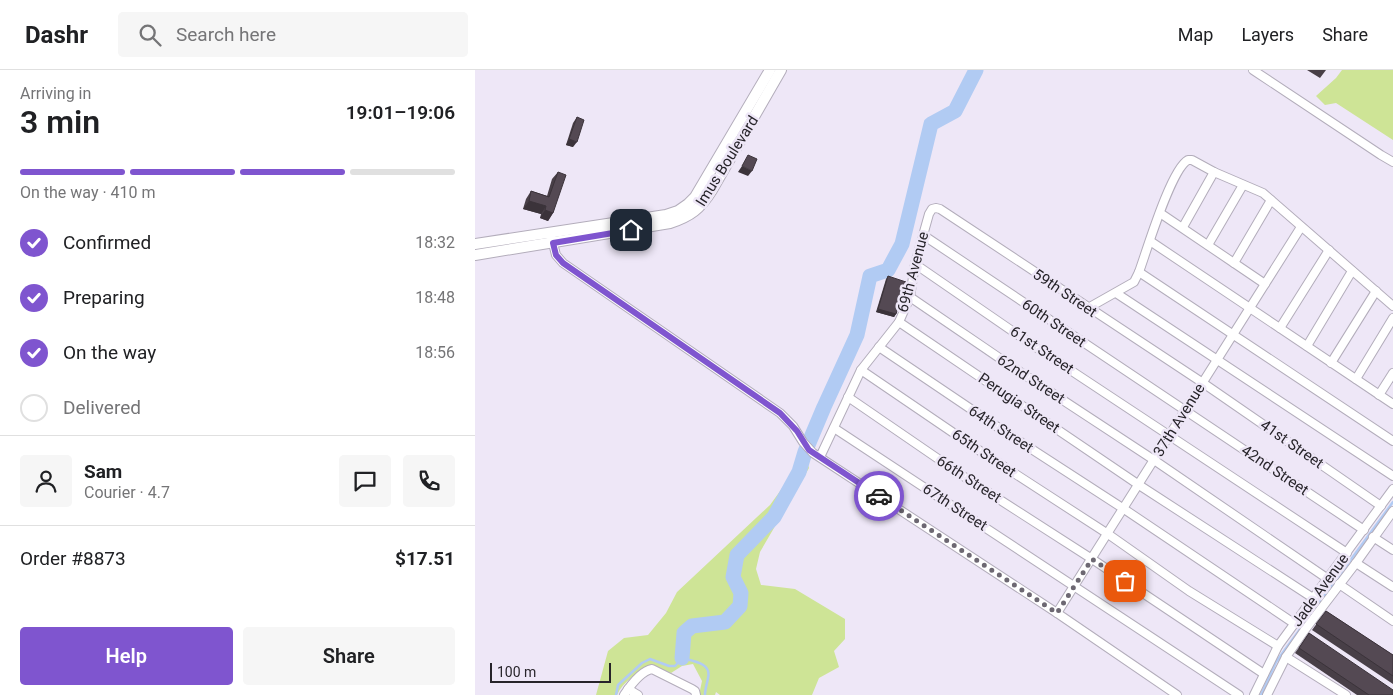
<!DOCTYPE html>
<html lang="en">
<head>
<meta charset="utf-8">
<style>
	body { margin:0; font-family:Roboto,sans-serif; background:#f6f6f6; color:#202124; height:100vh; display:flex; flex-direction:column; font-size:19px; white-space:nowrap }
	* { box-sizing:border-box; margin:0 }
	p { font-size:16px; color:#757577 }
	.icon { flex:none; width:28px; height:28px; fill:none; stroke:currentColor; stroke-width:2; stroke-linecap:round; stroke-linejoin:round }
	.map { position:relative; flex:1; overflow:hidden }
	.drawer { display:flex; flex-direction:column; background:#fff; width:475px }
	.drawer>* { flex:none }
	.scale { position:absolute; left:15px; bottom:12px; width:121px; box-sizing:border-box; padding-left:5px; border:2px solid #27242a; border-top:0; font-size:14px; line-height:18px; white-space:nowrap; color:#27242a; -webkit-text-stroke:4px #eee7f7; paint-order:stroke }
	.pin { position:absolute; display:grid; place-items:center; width:42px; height:42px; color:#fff; margin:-21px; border-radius:10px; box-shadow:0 2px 8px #0006 }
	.courier { position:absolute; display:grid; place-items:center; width:50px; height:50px; margin:-25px; border:4px solid #7f55cf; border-radius:50%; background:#fff; color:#222; box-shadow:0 1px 6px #0007 }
	.summary em { font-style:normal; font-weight:600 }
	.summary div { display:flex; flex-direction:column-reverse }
	.summary { display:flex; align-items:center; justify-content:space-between; height:85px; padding:0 20px }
	h1 { font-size:32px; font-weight:600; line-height:38px }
	.bar { display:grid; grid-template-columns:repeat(4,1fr); gap:8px 5px; align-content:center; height:60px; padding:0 20px }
	.bar i { height:6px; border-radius:4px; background:#e0e0e0 }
	.bar .current { background:#7f55cf }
	.bar p { grid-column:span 4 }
	.line { display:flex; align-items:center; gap:12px; padding:0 20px; border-top:1px solid #e0e0e0 }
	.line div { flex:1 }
	.round { display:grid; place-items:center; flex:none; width:52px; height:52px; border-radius:5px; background:#f6f6f6 }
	ol { padding:0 20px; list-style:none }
	li { display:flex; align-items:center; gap:15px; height:55px }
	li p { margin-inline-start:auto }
	li .icon { padding:5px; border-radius:50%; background:#7f55cf; color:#fff; stroke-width:4 }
	li:last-child { color:#757577 }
	li i { width:28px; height:28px; border:2px solid #e0e0e0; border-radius:50% }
	.action { display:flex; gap:10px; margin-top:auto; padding:10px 20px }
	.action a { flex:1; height:58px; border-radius:5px; background:#7f55cf; color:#fff; font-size:20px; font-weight:600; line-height:58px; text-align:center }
	.action a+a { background:#f6f6f6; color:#202124 }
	header { display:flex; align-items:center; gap:30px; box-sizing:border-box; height:70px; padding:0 25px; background:#fff; border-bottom:1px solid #e0e0e0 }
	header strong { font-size:24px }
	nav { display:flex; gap:28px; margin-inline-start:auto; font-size:18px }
	.search { width:350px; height:45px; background:#f6f6f6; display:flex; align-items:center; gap:12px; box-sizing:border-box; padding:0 18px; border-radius:5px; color:#757577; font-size:19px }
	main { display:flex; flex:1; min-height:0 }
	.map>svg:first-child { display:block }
</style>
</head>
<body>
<header>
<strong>Dashr</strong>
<div class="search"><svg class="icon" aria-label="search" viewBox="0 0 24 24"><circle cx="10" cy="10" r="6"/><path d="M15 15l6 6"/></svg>Search here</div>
<nav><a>Map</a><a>Layers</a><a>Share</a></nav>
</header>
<main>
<section class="drawer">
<div class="summary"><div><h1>3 min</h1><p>Arriving in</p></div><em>19:01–19:06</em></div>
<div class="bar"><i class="current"></i><i class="current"></i><i class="current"></i><i></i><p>On the way · 410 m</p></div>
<ol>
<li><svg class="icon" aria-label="check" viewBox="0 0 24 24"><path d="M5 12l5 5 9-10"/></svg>Confirmed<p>18:32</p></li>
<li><svg class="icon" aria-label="check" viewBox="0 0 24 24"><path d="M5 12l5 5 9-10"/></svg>Preparing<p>18:48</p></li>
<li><svg class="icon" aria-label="check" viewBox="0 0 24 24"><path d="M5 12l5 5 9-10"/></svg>On the way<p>18:56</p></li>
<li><i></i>Delivered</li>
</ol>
<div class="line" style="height:90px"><a class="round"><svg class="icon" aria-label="person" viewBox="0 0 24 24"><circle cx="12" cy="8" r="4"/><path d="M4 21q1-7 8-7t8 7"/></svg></a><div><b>Sam</b><p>Courier · 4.7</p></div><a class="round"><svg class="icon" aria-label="chat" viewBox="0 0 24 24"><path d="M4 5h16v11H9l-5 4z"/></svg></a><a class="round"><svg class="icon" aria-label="phone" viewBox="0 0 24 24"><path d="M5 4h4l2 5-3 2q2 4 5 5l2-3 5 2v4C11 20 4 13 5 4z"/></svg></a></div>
<div class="line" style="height:65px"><div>Order #8873</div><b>$17.51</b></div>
<div class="action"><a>Help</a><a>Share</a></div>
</section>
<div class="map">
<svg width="918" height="625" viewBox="0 0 918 625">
	<rect width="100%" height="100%" fill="#eee7f7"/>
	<g fill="#cee496">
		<polygon points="867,0 918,0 918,70 861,33 850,35 841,26 861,8"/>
		<path d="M324,387L332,392L334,398L285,482L281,499L286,515L320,519L370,549V569L359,581L364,597L344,608L337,625H245L241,622L240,625H224L227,611L218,594L207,596L196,603L176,595C163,603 148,611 142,625H121L133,581L149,568L173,565L191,543L202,522L295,435L311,413Z"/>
	</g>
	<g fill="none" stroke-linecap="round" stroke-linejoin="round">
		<g stroke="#b1cbf3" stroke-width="2.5">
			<path d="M141,625L143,615L167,593L175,589L194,596H200L207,588C218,591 237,593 233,608C232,614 230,619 230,625"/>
			<polyline points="786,625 801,592 918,432"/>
		</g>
		<polyline stroke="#b1cbf3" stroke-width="15" points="207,588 209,563 217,556 250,552 265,536 266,523 258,507 262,485 299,447 324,402 330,382 349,337 382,265 395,206 413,200 427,174 456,54 480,41 501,0"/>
		<g stroke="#b3adbb" stroke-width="10">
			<g id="minor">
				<polyline points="778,0 906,85 918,92"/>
				<polyline points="685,143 759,193 790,214"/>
				<polyline points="708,157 739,102"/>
				<polyline points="448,165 889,460"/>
				<polyline points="77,169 81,185 88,193 305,343 318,356 328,372 338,383 582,543 702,625"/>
				<polyline points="675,171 918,334"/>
				<polyline points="733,175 768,115"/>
				<polyline points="759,193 796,130"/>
				<polyline points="440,194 559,276 872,483"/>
				<polyline points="664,202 918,371"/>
				<polyline points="641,223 918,406"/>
				<polyline points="435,227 542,300 679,390 853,509"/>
				<path d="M613,238L659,212L664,202C672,180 696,99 713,90H717L739,102L788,123L918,236"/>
				<polyline points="424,252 664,415 838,528"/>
				<polyline points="805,258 854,180"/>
				<polyline points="832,276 877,201"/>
				<polyline points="404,277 521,356 649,439 820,554"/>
				<polyline points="856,293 901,221"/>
				<polyline points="386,300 505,381 633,464 714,521 803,576"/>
				<polyline points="881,309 918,248"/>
				<polyline points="904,325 918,303"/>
				<polyline points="373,327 491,408 617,489 789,604"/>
				<polyline points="359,358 764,625"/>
				<polyline points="345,387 386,300 424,252 435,227 440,194 454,144 457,139 461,138 465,139 728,313 906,436"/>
				<polyline points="898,467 918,480"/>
				<polyline points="881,493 918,517"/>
				<polyline points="864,514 918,551"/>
				<polyline points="582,543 826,157"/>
				<polyline points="811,587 871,625"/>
				<polyline points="153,619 163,625"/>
				<path d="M149,625C155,616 166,601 177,599L217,619L220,621L221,625"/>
				<polyline points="779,625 803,576 918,419"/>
				<polyline points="792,625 811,587 829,561 881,493 918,441"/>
			</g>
		</g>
		<g stroke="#b3adbb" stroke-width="12">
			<g id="major">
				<polyline points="0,174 191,145 203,141 213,134 220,127 295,0"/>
				<path d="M0,185L195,153C216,146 225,139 237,120L306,0"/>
			</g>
		</g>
		<use href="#minor" stroke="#fff" stroke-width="8"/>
		<use href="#major" stroke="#fff" stroke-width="10"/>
	</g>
	<g fill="#483f47">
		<polygon points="832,0 851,0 845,8"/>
		<polygon points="102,47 98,77 91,75 98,53"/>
		<polygon points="83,102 78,143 73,151 65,148 66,144 48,139 51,129 56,121 72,126 77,109"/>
		<polygon points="413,206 421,244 419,247 401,242 411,209"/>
		<polygon points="851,541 918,585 918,614 837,560"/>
		<polygon points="834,563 918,625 882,625 820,583"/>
	</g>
	<g fill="#3b333a">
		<polygon points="94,69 102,72 98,77 91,75"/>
		<polygon points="267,96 277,101 273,106 263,102"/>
		<polygon points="54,131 71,136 66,144 48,139"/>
		<polygon points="70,140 78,143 73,151 65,148"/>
		<polygon points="403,239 421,244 419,247 401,242"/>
	</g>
	<g fill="#544953" stroke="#3b333a">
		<polygon points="102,47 109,50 102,72 94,69"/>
		<polygon points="273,85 282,89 277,101 267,96"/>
		<polygon points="83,102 91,105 78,143 70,140 71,136 54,131 56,121 74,127"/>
		<polygon points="413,206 431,212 421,244 403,239"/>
		<polygon points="851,541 918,585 918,606 841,554"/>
		<polygon points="834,563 918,620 918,625 894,625 824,578"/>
	</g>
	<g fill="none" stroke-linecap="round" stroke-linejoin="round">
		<polyline stroke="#6d6872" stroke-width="5" stroke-dasharray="0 9" points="404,426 582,543 617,489 650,511"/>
		<polyline stroke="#7f55cf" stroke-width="6" points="156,160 78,173 81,185 88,193 305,343 322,361 334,380 404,426"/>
	</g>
	<g text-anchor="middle" stroke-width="5" stroke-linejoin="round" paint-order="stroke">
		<g font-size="15" fill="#27242a" stroke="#eee7f7">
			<text transform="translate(252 91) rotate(-58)" y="5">Imus Boulevard</text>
			<text transform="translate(438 202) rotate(-75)" y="5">69th Avenue</text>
			<text transform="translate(590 223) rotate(34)" y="5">59th Street</text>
			<text transform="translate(579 253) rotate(34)" y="5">60th Street</text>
			<text transform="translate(567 280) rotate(34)" y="5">61st Street</text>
			<text transform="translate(556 309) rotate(33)" y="5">62nd Street</text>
			<text transform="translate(544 333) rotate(34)" y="5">Perugia Street</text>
			<text transform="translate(704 350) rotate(-58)" y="5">37th Avenue</text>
			<text transform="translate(526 359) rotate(33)" y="5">64th Street</text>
			<text transform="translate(817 374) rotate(35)" y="5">41st Street</text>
			<text transform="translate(509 383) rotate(34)" y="5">65th Street</text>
			<text transform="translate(800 400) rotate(34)" y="5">42nd Street</text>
			<text transform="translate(494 409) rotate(33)" y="5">66th Street</text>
			<text transform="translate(480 437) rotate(33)" y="5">67th Street</text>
			<text transform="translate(845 520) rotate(-54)" y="5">Jade Avenue</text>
		</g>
	</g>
</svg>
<div class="scale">100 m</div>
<div class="pin" style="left:650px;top:511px;background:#ea580c"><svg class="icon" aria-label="bag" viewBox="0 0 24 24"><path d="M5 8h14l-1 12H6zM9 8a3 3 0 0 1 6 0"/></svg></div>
<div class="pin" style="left:156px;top:160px;background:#1f2937"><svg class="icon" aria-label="home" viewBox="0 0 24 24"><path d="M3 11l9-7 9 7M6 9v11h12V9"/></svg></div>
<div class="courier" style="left:404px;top:426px"><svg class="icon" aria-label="car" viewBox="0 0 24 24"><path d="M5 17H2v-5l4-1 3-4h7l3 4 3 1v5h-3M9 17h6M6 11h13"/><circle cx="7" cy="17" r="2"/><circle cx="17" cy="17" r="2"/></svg></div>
</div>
</main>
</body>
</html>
